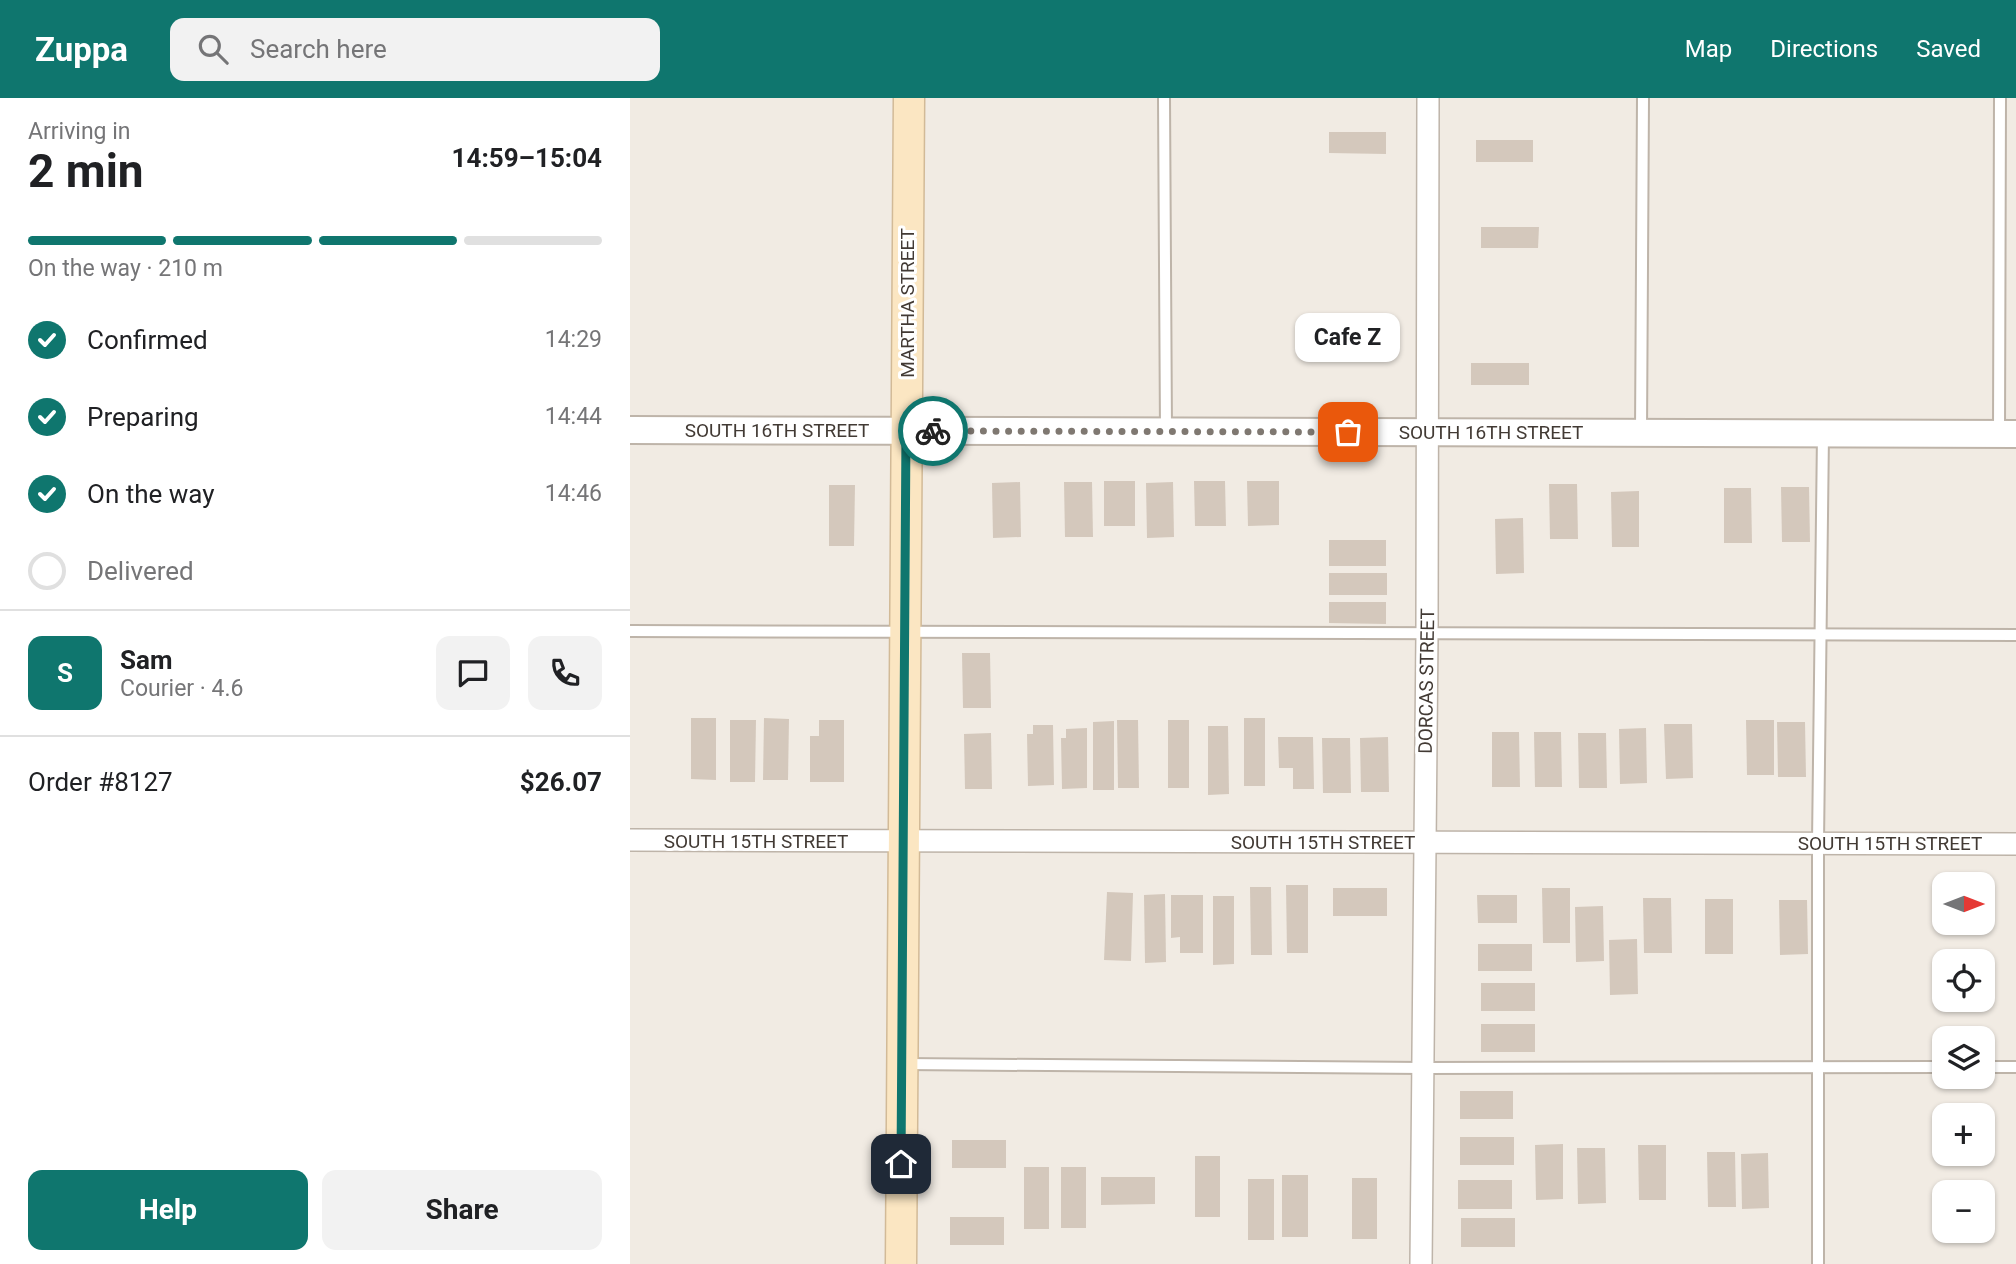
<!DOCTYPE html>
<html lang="en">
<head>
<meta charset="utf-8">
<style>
	body { margin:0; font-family:Roboto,sans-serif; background:#f2f2f2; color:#202124; height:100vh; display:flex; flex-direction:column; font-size:26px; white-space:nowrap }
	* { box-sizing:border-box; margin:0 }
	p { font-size:23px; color:#757577 }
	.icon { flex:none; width:38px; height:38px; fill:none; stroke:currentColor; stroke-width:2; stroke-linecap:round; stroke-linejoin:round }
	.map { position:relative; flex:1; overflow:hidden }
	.side { display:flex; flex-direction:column; background:#fff; width:630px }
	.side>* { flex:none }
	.needle { width:46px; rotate:90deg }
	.controls { position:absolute; left:1302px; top:774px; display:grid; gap:14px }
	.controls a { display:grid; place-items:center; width:63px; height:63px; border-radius:14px; background:#fff; box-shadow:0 2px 5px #0004; font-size:35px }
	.pin { position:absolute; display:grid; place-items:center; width:60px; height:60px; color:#fff; margin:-30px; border-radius:14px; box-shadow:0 4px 10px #0006 }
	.courier { position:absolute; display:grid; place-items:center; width:70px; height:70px; margin:-35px; border:5px solid #0f766e; border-radius:50%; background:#fff; color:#222; box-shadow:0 2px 9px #0007 }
	.bubble { position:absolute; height:49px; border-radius:14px; background:#fff; box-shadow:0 2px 5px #0004; font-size:23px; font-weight:700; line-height:49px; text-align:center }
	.summary em { font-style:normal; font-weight:700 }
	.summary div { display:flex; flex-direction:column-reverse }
	.summary { display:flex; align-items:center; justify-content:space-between; height:119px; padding:0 28px }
	h1 { font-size:46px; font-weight:700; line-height:52px }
	.bar { display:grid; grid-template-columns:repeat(4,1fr); gap:10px 7px; align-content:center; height:84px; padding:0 28px }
	.bar i { height:9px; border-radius:5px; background:#e0e0e0 }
	.bar .active { background:#0f766e }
	.bar p { grid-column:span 4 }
	.line { display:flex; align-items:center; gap:18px; padding:0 28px; border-top:2px solid #e0e0e0 }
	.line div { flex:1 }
	.round { display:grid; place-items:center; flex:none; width:74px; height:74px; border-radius:14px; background:#f2f2f2 }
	ol { padding:0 28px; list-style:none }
	li { display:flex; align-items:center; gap:21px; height:77px }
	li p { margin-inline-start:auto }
	li .icon { padding:7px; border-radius:50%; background:#0f766e; color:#fff; stroke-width:4 }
	li:last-child { color:#757577 }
	li i { width:38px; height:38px; border:4px solid #e0e0e0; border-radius:50% }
	.primary-button { display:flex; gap:14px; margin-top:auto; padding:14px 28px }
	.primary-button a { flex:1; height:80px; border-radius:14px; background:#0f766e; color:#fff; font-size:28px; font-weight:700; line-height:80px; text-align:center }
	.primary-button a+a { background:#f2f2f2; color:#202124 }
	header { display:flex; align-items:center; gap:42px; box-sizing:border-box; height:98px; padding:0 35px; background:#0f766e; color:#fff }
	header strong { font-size:33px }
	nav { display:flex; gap:38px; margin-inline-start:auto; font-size:24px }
	.search { width:490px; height:63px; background:#f2f2f2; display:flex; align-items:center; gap:18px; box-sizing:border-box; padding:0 24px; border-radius:14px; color:#757577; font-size:26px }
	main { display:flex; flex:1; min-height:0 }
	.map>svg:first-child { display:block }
</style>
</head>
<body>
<header>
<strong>Zuppa</strong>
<div class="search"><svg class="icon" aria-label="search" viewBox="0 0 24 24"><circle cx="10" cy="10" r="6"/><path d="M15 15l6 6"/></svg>Search here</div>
<nav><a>Map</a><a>Directions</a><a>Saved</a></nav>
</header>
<main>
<section class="side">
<div class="summary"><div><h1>2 min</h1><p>Arriving in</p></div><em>14:59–15:04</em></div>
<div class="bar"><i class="active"></i><i class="active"></i><i class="active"></i><i></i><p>On the way · 210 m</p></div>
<ol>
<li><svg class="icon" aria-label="check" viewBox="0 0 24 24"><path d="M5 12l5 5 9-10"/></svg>Confirmed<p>14:29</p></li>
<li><svg class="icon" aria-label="check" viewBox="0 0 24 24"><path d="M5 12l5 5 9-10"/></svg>Preparing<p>14:44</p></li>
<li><svg class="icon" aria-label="check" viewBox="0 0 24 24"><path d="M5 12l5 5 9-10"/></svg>On the way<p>14:46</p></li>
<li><i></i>Delivered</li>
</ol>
<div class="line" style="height:126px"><b class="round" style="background:#0f766e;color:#fff">S</b><div><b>Sam</b><p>Courier · 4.6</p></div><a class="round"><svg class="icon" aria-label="chat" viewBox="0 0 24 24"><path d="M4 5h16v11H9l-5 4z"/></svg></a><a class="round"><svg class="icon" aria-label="phone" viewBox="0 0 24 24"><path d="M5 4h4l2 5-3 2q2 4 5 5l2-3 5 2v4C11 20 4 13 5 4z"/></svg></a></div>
<div class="line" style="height:91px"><div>Order #8127</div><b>$26.07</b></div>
<div class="primary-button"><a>Help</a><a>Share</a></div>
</section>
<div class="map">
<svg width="1386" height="1166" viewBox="0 0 1386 1166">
	<rect width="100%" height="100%" fill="#f1ebe3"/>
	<g fill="#d4c8bc">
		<polygon points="699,34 756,34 756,56 699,55"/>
		<rect x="846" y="42" width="57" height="22"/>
		<polygon points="851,129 909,129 908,150 851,150"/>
		<rect x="841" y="265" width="58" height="22"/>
		<rect x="474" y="383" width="31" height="45"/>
		<polygon points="564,383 595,383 596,428 565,428"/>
		<polygon points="617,383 649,383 649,427 618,428"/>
		<polygon points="390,384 391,439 363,440 362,385"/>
		<polygon points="434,384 462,384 463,439 435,439"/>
		<polygon points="543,384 544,439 517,440 516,385"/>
		<polygon points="919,386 947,386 948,441 920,441"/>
		<polygon points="199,387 225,387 224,448 199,448"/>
		<polygon points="1151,389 1179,389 1180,444 1152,444"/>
		<polygon points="1094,390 1121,390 1122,445 1094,445"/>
		<polygon points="1009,393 1009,449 982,449 981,394"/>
		<polygon points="893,420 894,475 866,476 865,421"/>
		<rect x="699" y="442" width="57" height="26"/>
		<rect x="699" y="475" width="58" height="22"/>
		<polygon points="699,504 756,504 756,526 699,525"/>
		<polygon points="332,555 360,555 361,610 333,610"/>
		<polygon points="61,620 86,620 86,682 61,681"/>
		<polygon points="134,620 159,621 158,682 133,682"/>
		<rect x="614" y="620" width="21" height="68"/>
		<polygon points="100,622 126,622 125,684 100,684"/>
		<polygon points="189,622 214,622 214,684 180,684 180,638 189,638"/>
		<polygon points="487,622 508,622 509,690 488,690"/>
		<rect x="538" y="622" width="21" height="68"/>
		<polygon points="1116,622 1144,622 1144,677 1117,677"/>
		<polygon points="484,623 484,692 463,692 463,624"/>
		<polygon points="1147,624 1175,624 1176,679 1148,679"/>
		<polygon points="1034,626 1062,626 1063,680 1036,681"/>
		<polygon points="403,627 423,627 424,687 398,688 397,636 403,636"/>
		<polygon points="578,628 598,628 599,696 578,697"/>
		<polygon points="457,630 457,690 432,691 431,640 436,640 436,631"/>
		<polygon points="1016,630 1017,685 990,686 989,631"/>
		<polygon points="862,634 889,634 890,689 862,689"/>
		<polygon points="904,634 931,634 932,689 905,689"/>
		<polygon points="361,635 362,691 335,691 334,636"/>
		<polygon points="948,635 976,635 977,690 949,690"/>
		<polygon points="648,639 683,639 684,691 663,691 663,670 649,670"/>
		<polygon points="758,639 759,694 731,694 730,640"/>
		<polygon points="692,640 720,640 721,695 693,695"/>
		<polygon points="656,787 678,787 678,855 657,855"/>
		<polygon points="620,789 641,789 642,857 621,857"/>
		<rect x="703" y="790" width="54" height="28"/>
		<polygon points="912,790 940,790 940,845 913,845"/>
		<polygon points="477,794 503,795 501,863 474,862"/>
		<polygon points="535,796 536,864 515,865 514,797"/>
		<polygon points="541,797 573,797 573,855 550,855 550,839 541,840"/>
		<polygon points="847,797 887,797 887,825 848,825"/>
		<polygon points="583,798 604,798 604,866 583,867"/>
		<polygon points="1013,800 1041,800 1042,855 1014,855"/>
		<rect x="1075" y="801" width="28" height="55"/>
		<polygon points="1149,802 1177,802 1178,856 1150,857"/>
		<polygon points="973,808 974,863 946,864 945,809"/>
		<polygon points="1007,841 1008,896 980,897 979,842"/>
		<rect x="848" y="846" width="54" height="27"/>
		<rect x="851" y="885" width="54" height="28"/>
		<rect x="851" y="926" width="54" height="28"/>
		<rect x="830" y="993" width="53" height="28"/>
		<rect x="830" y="1039" width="54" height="28"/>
		<rect x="322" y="1042" width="54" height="28"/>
		<polygon points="933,1046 933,1101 906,1102 905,1047"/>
		<polygon points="1008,1047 1036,1047 1036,1102 1009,1102"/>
		<polygon points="947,1050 975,1050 976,1105 948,1106"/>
		<polygon points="1077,1054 1105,1054 1106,1109 1078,1109"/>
		<polygon points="1138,1055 1139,1110 1112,1111 1111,1056"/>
		<rect x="565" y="1058" width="25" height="61"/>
		<rect x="394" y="1069" width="25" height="62"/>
		<rect x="431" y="1069" width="25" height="61"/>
		<rect x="652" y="1077" width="26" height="62"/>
		<polygon points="471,1079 525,1079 525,1106 471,1107"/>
		<rect x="722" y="1080" width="25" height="61"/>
		<rect x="618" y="1081" width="26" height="61"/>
		<rect x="828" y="1082" width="54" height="29"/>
		<rect x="320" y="1119" width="54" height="28"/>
		<rect x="831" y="1120" width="54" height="29"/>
	</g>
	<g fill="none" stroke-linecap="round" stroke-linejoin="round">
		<g stroke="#beb4a9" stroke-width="14">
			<g id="service">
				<polyline points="534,0 536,334"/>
				<polyline points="1011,335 1013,0"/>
				<polyline points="1369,336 1370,0"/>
				<polyline points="0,533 1386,537"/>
				<polyline points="274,966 793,970 1314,969"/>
				<polyline points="1353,969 1386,969"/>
				<polyline points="1188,1166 1188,745 1193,336"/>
			</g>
		</g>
		<g stroke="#beb4a9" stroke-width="24">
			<g id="minor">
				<polyline points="0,742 1386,746"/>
				<polyline points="791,1166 797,536 798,0"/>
			</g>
		</g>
		<g stroke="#beb4a9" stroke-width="30">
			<polyline id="tertiary" points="0,332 1386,336"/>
		</g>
		<g stroke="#d2ba97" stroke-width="33">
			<polyline id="secondary" points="271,1166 279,0"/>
		</g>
		<use href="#service" stroke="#fff" stroke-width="10"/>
		<use href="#minor" stroke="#fff" stroke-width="21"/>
		<use href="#tertiary" stroke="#fff" stroke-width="26"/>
		<use href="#secondary" stroke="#fbe6c2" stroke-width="30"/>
	</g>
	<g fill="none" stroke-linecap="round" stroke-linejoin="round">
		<polyline stroke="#7f7871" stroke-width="7" stroke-dasharray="0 12.6" points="303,333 718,334"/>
		<polyline stroke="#0f766e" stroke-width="9" points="271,1066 276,333 303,333"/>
	</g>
	<g text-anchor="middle" stroke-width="6" stroke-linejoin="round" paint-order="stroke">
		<g font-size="19" fill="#423a34" stroke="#fff">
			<text transform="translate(277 205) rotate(-90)" y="7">MARTHA STREET</text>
			<text x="147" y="339">SOUTH 16TH STREET</text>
			<text x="861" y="341">SOUTH 16TH STREET</text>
			<text transform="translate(796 583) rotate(-89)" y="7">DORCAS STREET</text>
			<text x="126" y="750">SOUTH 15TH STREET</text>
			<text x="693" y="751">SOUTH 15TH STREET</text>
			<text x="1260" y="752">SOUTH 15TH STREET</text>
		</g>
	</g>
</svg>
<div class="controls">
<a><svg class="needle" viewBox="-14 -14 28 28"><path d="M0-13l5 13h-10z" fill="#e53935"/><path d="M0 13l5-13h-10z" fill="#757577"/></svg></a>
<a><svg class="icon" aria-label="locate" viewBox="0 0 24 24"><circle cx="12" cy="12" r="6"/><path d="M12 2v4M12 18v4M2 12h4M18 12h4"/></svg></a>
<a><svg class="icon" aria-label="layers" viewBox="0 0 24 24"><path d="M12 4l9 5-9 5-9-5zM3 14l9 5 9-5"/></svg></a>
<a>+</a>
<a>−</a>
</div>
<div class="pin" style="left:718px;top:334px;background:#ea580c"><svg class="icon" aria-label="bag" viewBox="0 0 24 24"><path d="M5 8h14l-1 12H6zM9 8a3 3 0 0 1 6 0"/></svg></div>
<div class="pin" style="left:271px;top:1066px;background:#1f2937"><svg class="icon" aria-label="home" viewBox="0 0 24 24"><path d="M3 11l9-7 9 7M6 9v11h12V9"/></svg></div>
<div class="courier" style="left:303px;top:333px"><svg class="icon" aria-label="bike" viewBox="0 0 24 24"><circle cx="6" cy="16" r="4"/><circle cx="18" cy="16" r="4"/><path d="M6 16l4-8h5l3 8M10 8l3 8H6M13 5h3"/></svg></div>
<div class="bubble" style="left:665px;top:215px;width:105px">Cafe Z</div>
</div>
</main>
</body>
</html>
